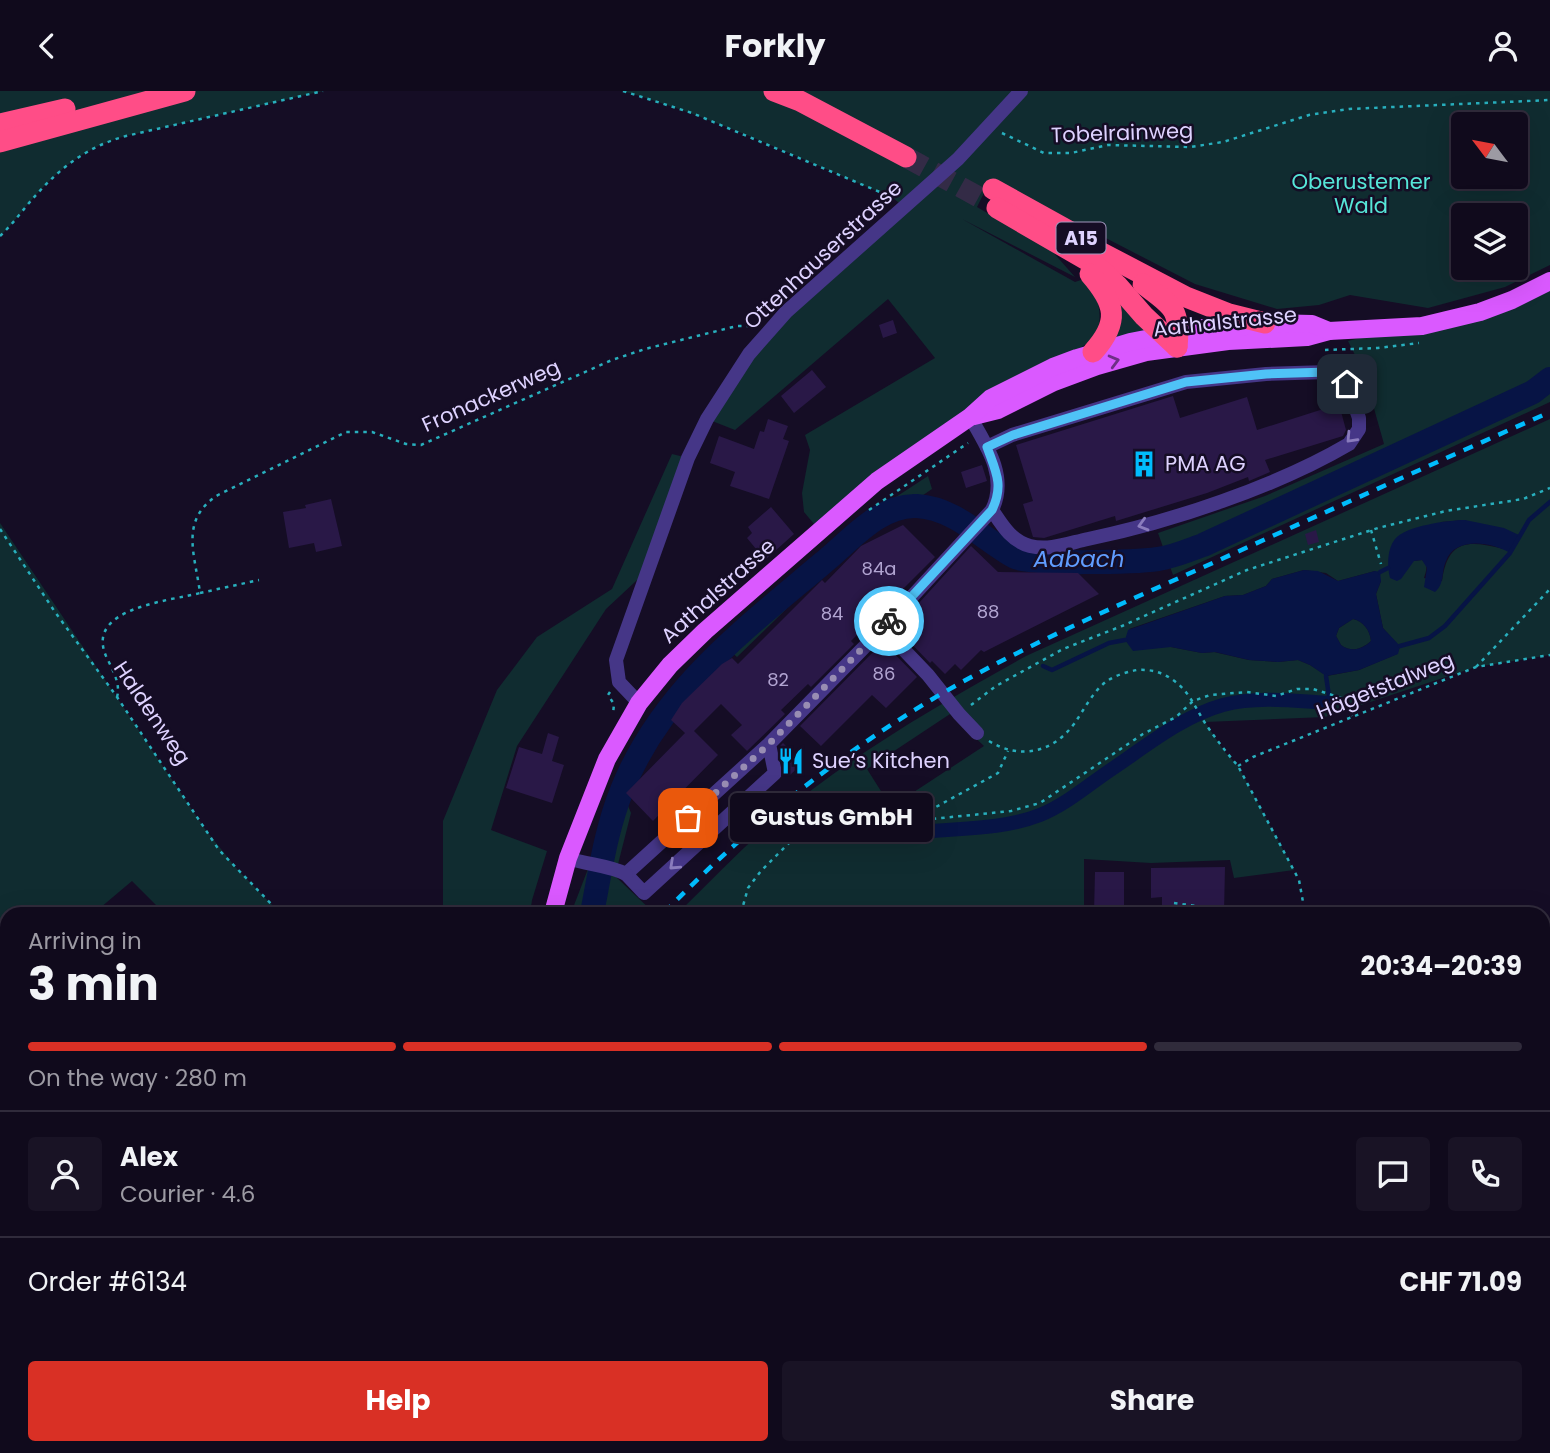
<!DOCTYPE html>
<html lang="en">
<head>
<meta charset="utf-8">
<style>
	body { margin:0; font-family:Poppins,sans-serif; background:#191325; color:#f1f3f6; height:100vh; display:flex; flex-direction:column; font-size:26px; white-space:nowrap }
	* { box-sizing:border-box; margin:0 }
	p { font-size:23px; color:#9c9aa3 }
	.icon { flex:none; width:38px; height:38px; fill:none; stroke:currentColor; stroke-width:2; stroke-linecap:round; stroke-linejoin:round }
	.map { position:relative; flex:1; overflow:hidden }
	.panel { position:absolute; left:0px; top:816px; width:1550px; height:548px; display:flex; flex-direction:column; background:#100a1c; border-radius:21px 21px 0 0; box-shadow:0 7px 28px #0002,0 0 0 2px #302b3b }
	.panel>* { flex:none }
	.needle { width:46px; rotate:302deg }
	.buttons { position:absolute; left:1451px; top:21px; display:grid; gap:14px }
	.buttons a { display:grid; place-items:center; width:77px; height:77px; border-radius:7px; background:#100a1c; box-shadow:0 7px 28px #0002,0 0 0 2px #302b3b; font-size:35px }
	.pin { position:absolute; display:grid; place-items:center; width:60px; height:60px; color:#fff; margin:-30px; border-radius:14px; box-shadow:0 4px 10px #0006 }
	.courier { position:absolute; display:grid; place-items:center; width:70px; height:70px; margin:-35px; border:5px solid #4fc3f7; border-radius:50%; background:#fff; color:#222; box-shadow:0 2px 9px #0007 }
	.bubble { position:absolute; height:49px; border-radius:7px; background:#100a1c; box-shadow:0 7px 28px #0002,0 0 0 2px #302b3b; font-size:23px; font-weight:700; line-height:49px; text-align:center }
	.summary em { font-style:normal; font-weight:700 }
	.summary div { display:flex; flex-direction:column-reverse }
	.summary { display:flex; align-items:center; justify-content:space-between; height:119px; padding:0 28px }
	h1 { font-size:46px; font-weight:700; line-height:52px }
	.bar { display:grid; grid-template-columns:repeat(4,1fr); gap:10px 7px; align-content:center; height:84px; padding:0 28px }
	.bar i { height:9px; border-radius:5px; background:#302b3b }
	.bar .active { background:#d93025 }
	.bar p { grid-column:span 4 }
	.line { display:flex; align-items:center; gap:18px; padding:0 28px; border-top:2px solid #302b3b }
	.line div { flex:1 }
	.round { display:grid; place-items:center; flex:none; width:74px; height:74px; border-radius:7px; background:#191325 }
	.button { display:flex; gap:14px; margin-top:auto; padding:14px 28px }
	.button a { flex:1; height:80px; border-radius:7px; background:#d93025; color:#fff; font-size:28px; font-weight:700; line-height:80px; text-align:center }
	.button a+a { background:#191325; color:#f1f3f6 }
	header { display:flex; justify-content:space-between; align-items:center; height:91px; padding:0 28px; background:#100a1c; font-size:32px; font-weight:700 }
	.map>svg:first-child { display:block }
</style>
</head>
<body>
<header><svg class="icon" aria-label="back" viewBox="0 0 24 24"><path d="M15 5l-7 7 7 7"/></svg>Forkly<svg class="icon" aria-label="person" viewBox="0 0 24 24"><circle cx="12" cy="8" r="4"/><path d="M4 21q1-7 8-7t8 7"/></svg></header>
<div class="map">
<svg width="1550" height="1362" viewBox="0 0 1550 1362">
	<rect width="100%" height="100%" fill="#150d25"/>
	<g fill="#102c30" fill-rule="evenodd">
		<path d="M0,0H323L126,45C89,55 62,75 36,104C24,117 14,132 0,145Z"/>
		<path d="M623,0H1550V174L1505,196L1428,217L1350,204L1319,214L1277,218L1195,193L991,88L977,116L1052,160L1075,186L962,128L1075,191L1084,188C1100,205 1103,224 1096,246L819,439L804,421L802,402L810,359L805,344L935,267L888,208L735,339L707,328L749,263L904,116L893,107C804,69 716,27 623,0ZM1463,33H1516V86H1463ZM1463,124H1516V177H1463Z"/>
		<polygon points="1105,190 1149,240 1111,251"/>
		<polygon points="1550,190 1550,311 1173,484 1158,442 1265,405 1384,353 1364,282 1348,250 1398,237"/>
		<path d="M1550,328V564L1476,576L1325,626L1205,631L1224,660L1238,675L1294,779L1234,787L1230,769L1151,772L1084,768V822H678C711,790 743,756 778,726C854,662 940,613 1026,565ZM1465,429L1504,458C1468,449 1448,448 1442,490L1424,487C1426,480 1429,474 1422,469L1414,470L1441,431ZM1304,479L1326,482L1338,490L1375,480L1381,490L1376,503L1383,537L1400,556L1397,563L1359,579L1327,585L1310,574L1298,569L1278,571L1249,569L1214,561L1202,562L1171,556L1129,538L1225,505L1243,504L1266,495L1272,488ZM950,623L984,655L891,716L867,678ZM917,733V745L888,746L887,734Z"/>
		<polygon points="672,363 688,367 651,476 606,518 517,655 491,739 547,760 532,809 530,822 443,822 443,730 497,599 537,546 612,498"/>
		<polygon points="928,385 932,398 857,449 737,566 730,560 671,619 622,700 631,722 615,785 654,822 571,822 593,765 615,692 653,623 669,602 723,544 873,421"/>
		<polygon points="0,432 205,738 237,778 274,816 274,822 164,822 132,790 94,822 7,822 7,926 0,925"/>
		<path d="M1353,528C1363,530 1370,539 1371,550C1362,558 1351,562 1341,554L1336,545L1339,537Z"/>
		<polygon points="1550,1212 1550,1362 1337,1362 1332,1356 1544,1356 1544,1215"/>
		<polygon points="568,1356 679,1356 678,1362 570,1362"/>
	</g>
	<g fill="#071445" fill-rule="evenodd">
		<path d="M1465,429L1504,437L1521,445L1510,462C1492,451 1455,445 1446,470C1441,481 1445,493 1435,501L1424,496L1427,477L1422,469L1414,470L1401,488L1397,490L1390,487C1387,475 1387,458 1395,448C1405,435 1449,429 1465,429Z"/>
		<path d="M1304,479L1318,480L1338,490L1375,480L1380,481L1381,490L1376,503L1383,537L1400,555L1398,563L1359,579L1326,585L1310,574L1298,569L1278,571L1249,569L1215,561L1202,562L1171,556L1133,560L1125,549L1128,539L1225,505L1243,504L1266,495L1272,488ZM1353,528C1363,530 1370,539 1371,550C1363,558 1351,562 1341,554L1336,545L1339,537Z"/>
	</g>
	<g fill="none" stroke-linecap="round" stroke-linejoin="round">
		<g stroke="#071445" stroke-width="4.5">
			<polyline points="1002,466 1006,460"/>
			<polyline points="1380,481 1388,477"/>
			<polyline points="1400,555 1429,547 1445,535 1510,462 1529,429 1550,411"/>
			<polyline points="1043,575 1052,579 1109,552 1125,549"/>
			<polyline points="1326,585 1330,612"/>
		</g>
		<path stroke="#071445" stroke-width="14" d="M918,741C957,737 1002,739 1040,724C1067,713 1088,694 1112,678C1146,655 1183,625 1223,614C1258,605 1295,610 1330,612"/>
		<g stroke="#071445" stroke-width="24">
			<path d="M592,822C600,782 606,738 622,699C662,599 745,538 824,471C850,450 880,413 917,415C955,417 984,449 1015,466C1030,474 1137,471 1158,468C1173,466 1189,459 1203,454L1533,301L1550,288"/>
			<polyline points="508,1362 511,1356"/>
		</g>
	</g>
	<g fill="#291847">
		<polygon points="893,229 897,242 883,247 879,234"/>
		<polygon points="812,279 826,296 794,322 781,305"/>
		<polygon points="1173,305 1180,327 1247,306 1257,339 1339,313 1346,339 1343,345 1265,369 1270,381 1249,390 1248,386 1207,402 1116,430 1115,425 1044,447 1033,446 1023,413 1033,410 1016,354"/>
		<polygon points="768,328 788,335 783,348 789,350 769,408 730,395 735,381 710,372 719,345 754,358 760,340 764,341"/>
		<polygon points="982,374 987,390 966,397 961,381"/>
		<polygon points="331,408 342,455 316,461 314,452 289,457 283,421 306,417 305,414"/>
		<polygon points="771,416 794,443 765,469 747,447 752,442 748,436"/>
		<polygon points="903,434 935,466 851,550 854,553 811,596 808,593 781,619 785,623 747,660 731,644 742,634 721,613 694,640 718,664 653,730 626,702 685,642 671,629 682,612 722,573 732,567 738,573 822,489 825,492 861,455"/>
		<polygon points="1316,439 1319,451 1308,454 1305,443"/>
		<polygon points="971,455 998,481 1078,482 1099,503 984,561 981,559 961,579 955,573 945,583 932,570 930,572 896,537"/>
		<polygon points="883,551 917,586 886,617 872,604 821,655 800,635"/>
		<polygon points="548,642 559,646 552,670 564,674 552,712 506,697 519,656 542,663"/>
		<polygon points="783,652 803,672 790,684 784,678 779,656"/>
		<polygon points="917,733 918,745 888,747 887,734"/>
		<polygon points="1225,776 1224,822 1162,822 1162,806 1151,807 1151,777"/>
		<polygon points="1095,781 1124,781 1124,822 1094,822"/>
	</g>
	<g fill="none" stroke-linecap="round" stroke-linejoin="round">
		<polyline stroke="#332b46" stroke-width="21" stroke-dasharray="21 10" stroke-linecap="butt" points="906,66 986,110"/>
		<g stroke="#28afbd" stroke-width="2.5" stroke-dasharray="3.5 5" stroke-linecap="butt">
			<polyline points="623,0 692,22 894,107"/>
			<polyline points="1002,42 1044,62 1071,62 1108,54 1190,56 1223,51 1309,24 1349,18 1550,9"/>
			<path d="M0,145C14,132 24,117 36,104C62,75 89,55 126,45L323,0"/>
			<polyline points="1325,259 1378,257 1419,252"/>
			<polyline points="869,419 968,352"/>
			<polyline points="0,438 55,521 117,606 219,759 280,822"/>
			<polyline points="1371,439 1381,473"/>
			<polyline points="200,502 259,489"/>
			<polyline points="1476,576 1550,498"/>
			<polyline points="610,601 608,604 614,613 613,623"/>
			<path d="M117,606C121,592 112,578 106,565C85,517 169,510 200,502C195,463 179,429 218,404L346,341H372L406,353L421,354L612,269L645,258L737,235H755"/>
			<polyline points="971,614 996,595 1063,558 1122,535 1247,479 1378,437 1446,420 1523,408 1550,397"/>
			<path d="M989,650C1020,669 1052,662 1074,633C1084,619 1093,600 1107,590C1116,584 1127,581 1137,579C1150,578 1162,581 1173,589C1189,600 1195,616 1205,632C1215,647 1226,661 1238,675L1299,789L1305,822"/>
			<polyline points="1238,675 1253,666 1476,576 1550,564"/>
			<polyline points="914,728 998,682 1008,660"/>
			<polyline points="1174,812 1241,821 1304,821"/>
			<polyline points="741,822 748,797 761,780 789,752 814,734 823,730 863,735 1011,720 1040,712 1143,643 1176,626 1193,610 1210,604 1247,601 1276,605 1297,598 1313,598 1345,608 1352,625"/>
			<polyline points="1544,1353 1550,1350"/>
			<polyline points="1260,1356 1276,1362"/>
			<polyline points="213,1362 217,1356"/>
			<polyline points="1525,1362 1537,1356"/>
		</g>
		<g stroke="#453687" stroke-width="14">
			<path d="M987,356L1012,344L1186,291L1266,283L1328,281L1339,285L1347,293L1359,327V338L1349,353C1276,396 1170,431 1088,448C1069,452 1049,460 1030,455C1011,450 1002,434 992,419"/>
			<polyline points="883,537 928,584 959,623 977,642"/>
			<polyline points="639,612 619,591 616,569 688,367 707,328 749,263 786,221 958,68 1021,0"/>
			<path d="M769,653L775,682L644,802L626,783L769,653L883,537L992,419C1008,386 987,355 970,326"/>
			<path d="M568,767C587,774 608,774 626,783"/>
			<polyline points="0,997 7,996"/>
			<polyline points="1544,1007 1550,1015"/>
			<polyline points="0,1081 7,1080"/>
			<polyline points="1544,1136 1550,1134"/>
			<polyline points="0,1226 7,1221"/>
			<polyline points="293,1356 300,1362"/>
			<polyline points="784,1356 785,1362"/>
			<polyline points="1040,1356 1040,1362"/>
			<polyline points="148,1362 152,1356"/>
			<polyline points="682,1362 686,1356"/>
			<polyline points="884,1362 884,1356"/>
		</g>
		<g stroke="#da59ff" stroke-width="18">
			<polyline points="974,325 998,319 1054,291 1097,275 1146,261 1228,250 1307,246 1329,240 1422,235 1480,221 1512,209 1550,190"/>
			<polyline points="553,822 568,767 607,668 639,612 670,574 705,540 877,390 970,326 991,307 1053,276 1077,267 1130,251 1202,237 1233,237 1265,232 1312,233 1329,240"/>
			<polyline points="406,1362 408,1356"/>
		</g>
		<g stroke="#ff4d87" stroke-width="21">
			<polyline points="774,0 800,10 906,66"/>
			<polyline points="0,33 65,18"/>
			<polyline points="0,51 185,0"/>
			<polyline points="993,98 1076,144 1100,161 1186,206 1229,223 1265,232"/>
			<polyline points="997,117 1097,175 1117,194 1144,225 1177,256"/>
			<path d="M1090,183C1116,213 1120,231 1093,261"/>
			<path d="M1143,193C1172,215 1181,217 1177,256"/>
		</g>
		<g stroke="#00bcfd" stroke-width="4.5" stroke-dasharray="10 9" stroke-linecap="butt">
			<path d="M664,822C746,737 839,663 941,603C1029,552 1124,512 1217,470C1328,420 1439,370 1550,321"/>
			<polyline points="232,1362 236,1356"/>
		</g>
	</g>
	<defs><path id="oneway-chevron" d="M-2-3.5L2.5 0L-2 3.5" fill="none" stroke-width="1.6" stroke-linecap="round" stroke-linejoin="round" transform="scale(1.75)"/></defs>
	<use stroke="#6e2f87" href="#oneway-chevron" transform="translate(1114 270) rotate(-15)"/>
	<g stroke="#8a7cbd">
		<use href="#oneway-chevron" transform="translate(1351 347) rotate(133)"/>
		<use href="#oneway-chevron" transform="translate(1143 434) rotate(164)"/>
		<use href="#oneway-chevron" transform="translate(674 774) rotate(137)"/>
	</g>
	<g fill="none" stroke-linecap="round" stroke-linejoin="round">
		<polyline stroke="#988db3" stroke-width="7" stroke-dasharray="0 12.6" points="688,727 769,653 889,530"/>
		<path stroke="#4fc3f7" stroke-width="9" d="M889,530L992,419C1004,394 996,381 987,356L1013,344L1186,291L1266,283L1328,281L1339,285L1347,293"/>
	</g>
	<defs>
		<g id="building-bare" transform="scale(2.1)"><path d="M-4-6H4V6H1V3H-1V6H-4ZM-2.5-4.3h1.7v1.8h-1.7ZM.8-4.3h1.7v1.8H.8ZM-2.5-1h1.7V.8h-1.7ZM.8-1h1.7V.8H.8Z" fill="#00bcfd" stroke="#150d25" stroke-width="2.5" paint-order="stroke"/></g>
		<g id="restaurant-bare" transform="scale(2.1)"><path d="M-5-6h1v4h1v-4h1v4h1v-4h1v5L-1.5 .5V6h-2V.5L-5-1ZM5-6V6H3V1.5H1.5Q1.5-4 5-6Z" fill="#00bcfd" stroke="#150d25" stroke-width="2.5" paint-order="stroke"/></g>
	</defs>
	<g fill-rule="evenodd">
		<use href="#building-bare" x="1144" y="373"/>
		<use href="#restaurant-bare" x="791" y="670"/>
	</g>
	<g text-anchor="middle" stroke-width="5" stroke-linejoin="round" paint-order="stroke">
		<g font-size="18" fill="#b1a4d1">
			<text x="879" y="484">84a</text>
			<text x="988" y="527">88</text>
			<text x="832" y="529">84</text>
			<text x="884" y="589">86</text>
			<text x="778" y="595">82</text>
		</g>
		<rect fill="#150d25" stroke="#a297be" stroke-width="2" x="1056.5" y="131.5" width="49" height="31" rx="5"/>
		<g font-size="19" font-weight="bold" fill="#ded2ff">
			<text x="1081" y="154">A15</text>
		</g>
		<g font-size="21" fill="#ded2ff" stroke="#150d25">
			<text transform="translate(1122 42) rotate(-2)" y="7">Tobelrainweg</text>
			<text transform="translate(823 164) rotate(-43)" y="7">Ottenhauserstrasse</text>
			<text transform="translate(1225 231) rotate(-6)" y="7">Aathalstrasse</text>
			<text transform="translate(491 305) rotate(-24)" y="7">Fronackerweg</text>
			<text transform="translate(718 500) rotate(-42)" y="7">Aathalstrasse</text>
			<text transform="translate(1385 595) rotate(-22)" y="7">Hägetstalweg</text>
			<text transform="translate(152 622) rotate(56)" y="7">Haldenweg</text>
		</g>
		<g font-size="21" fill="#56e6d8" stroke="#150d25">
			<text x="1361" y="98">Oberustemer<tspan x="1361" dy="24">Wald</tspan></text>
		</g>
		<g font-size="21" fill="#ded2ff" stroke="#150d25" text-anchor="start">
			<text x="1165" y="380">PMA AG</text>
			<text x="812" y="677">Sue‘s Kitchen</text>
		</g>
		<g font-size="23" font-style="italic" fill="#609dff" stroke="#150d25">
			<text x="1079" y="476">Aabach</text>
		</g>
	</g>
</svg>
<div class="buttons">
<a><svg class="needle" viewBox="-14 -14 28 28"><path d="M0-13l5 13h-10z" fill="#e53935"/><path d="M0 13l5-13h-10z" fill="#9c9aa3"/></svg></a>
<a><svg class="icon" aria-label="layers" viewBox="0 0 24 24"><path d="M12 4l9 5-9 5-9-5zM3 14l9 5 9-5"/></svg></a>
</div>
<div class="pin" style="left:688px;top:727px;background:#ea580c"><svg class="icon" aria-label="bag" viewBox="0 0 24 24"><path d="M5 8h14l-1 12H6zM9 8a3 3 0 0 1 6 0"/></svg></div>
<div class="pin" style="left:1347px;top:293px;background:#1f2937"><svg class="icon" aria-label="home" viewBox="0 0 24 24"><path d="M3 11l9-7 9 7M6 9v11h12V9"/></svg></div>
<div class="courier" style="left:889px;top:530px"><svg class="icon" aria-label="bike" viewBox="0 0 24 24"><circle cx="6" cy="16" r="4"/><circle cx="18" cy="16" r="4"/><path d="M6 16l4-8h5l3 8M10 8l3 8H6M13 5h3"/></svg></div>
<div class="bubble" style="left:730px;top:702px;width:203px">Gustus GmbH</div>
<section class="panel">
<div class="summary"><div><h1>3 min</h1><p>Arriving in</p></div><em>20:34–20:39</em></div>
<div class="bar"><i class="active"></i><i class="active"></i><i class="active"></i><i></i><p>On the way · 280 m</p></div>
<div class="line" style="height:126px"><a class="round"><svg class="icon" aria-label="person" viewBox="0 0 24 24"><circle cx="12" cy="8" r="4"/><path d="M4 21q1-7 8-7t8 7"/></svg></a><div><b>Alex</b><p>Courier · 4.6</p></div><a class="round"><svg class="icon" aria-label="chat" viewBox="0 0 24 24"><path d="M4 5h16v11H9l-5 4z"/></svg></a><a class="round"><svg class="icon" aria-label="phone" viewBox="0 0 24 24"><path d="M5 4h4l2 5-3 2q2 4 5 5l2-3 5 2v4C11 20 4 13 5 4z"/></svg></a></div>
<div class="line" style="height:91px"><div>Order #6134</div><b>CHF 71.09</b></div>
<div class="button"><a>Help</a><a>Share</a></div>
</section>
</div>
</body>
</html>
